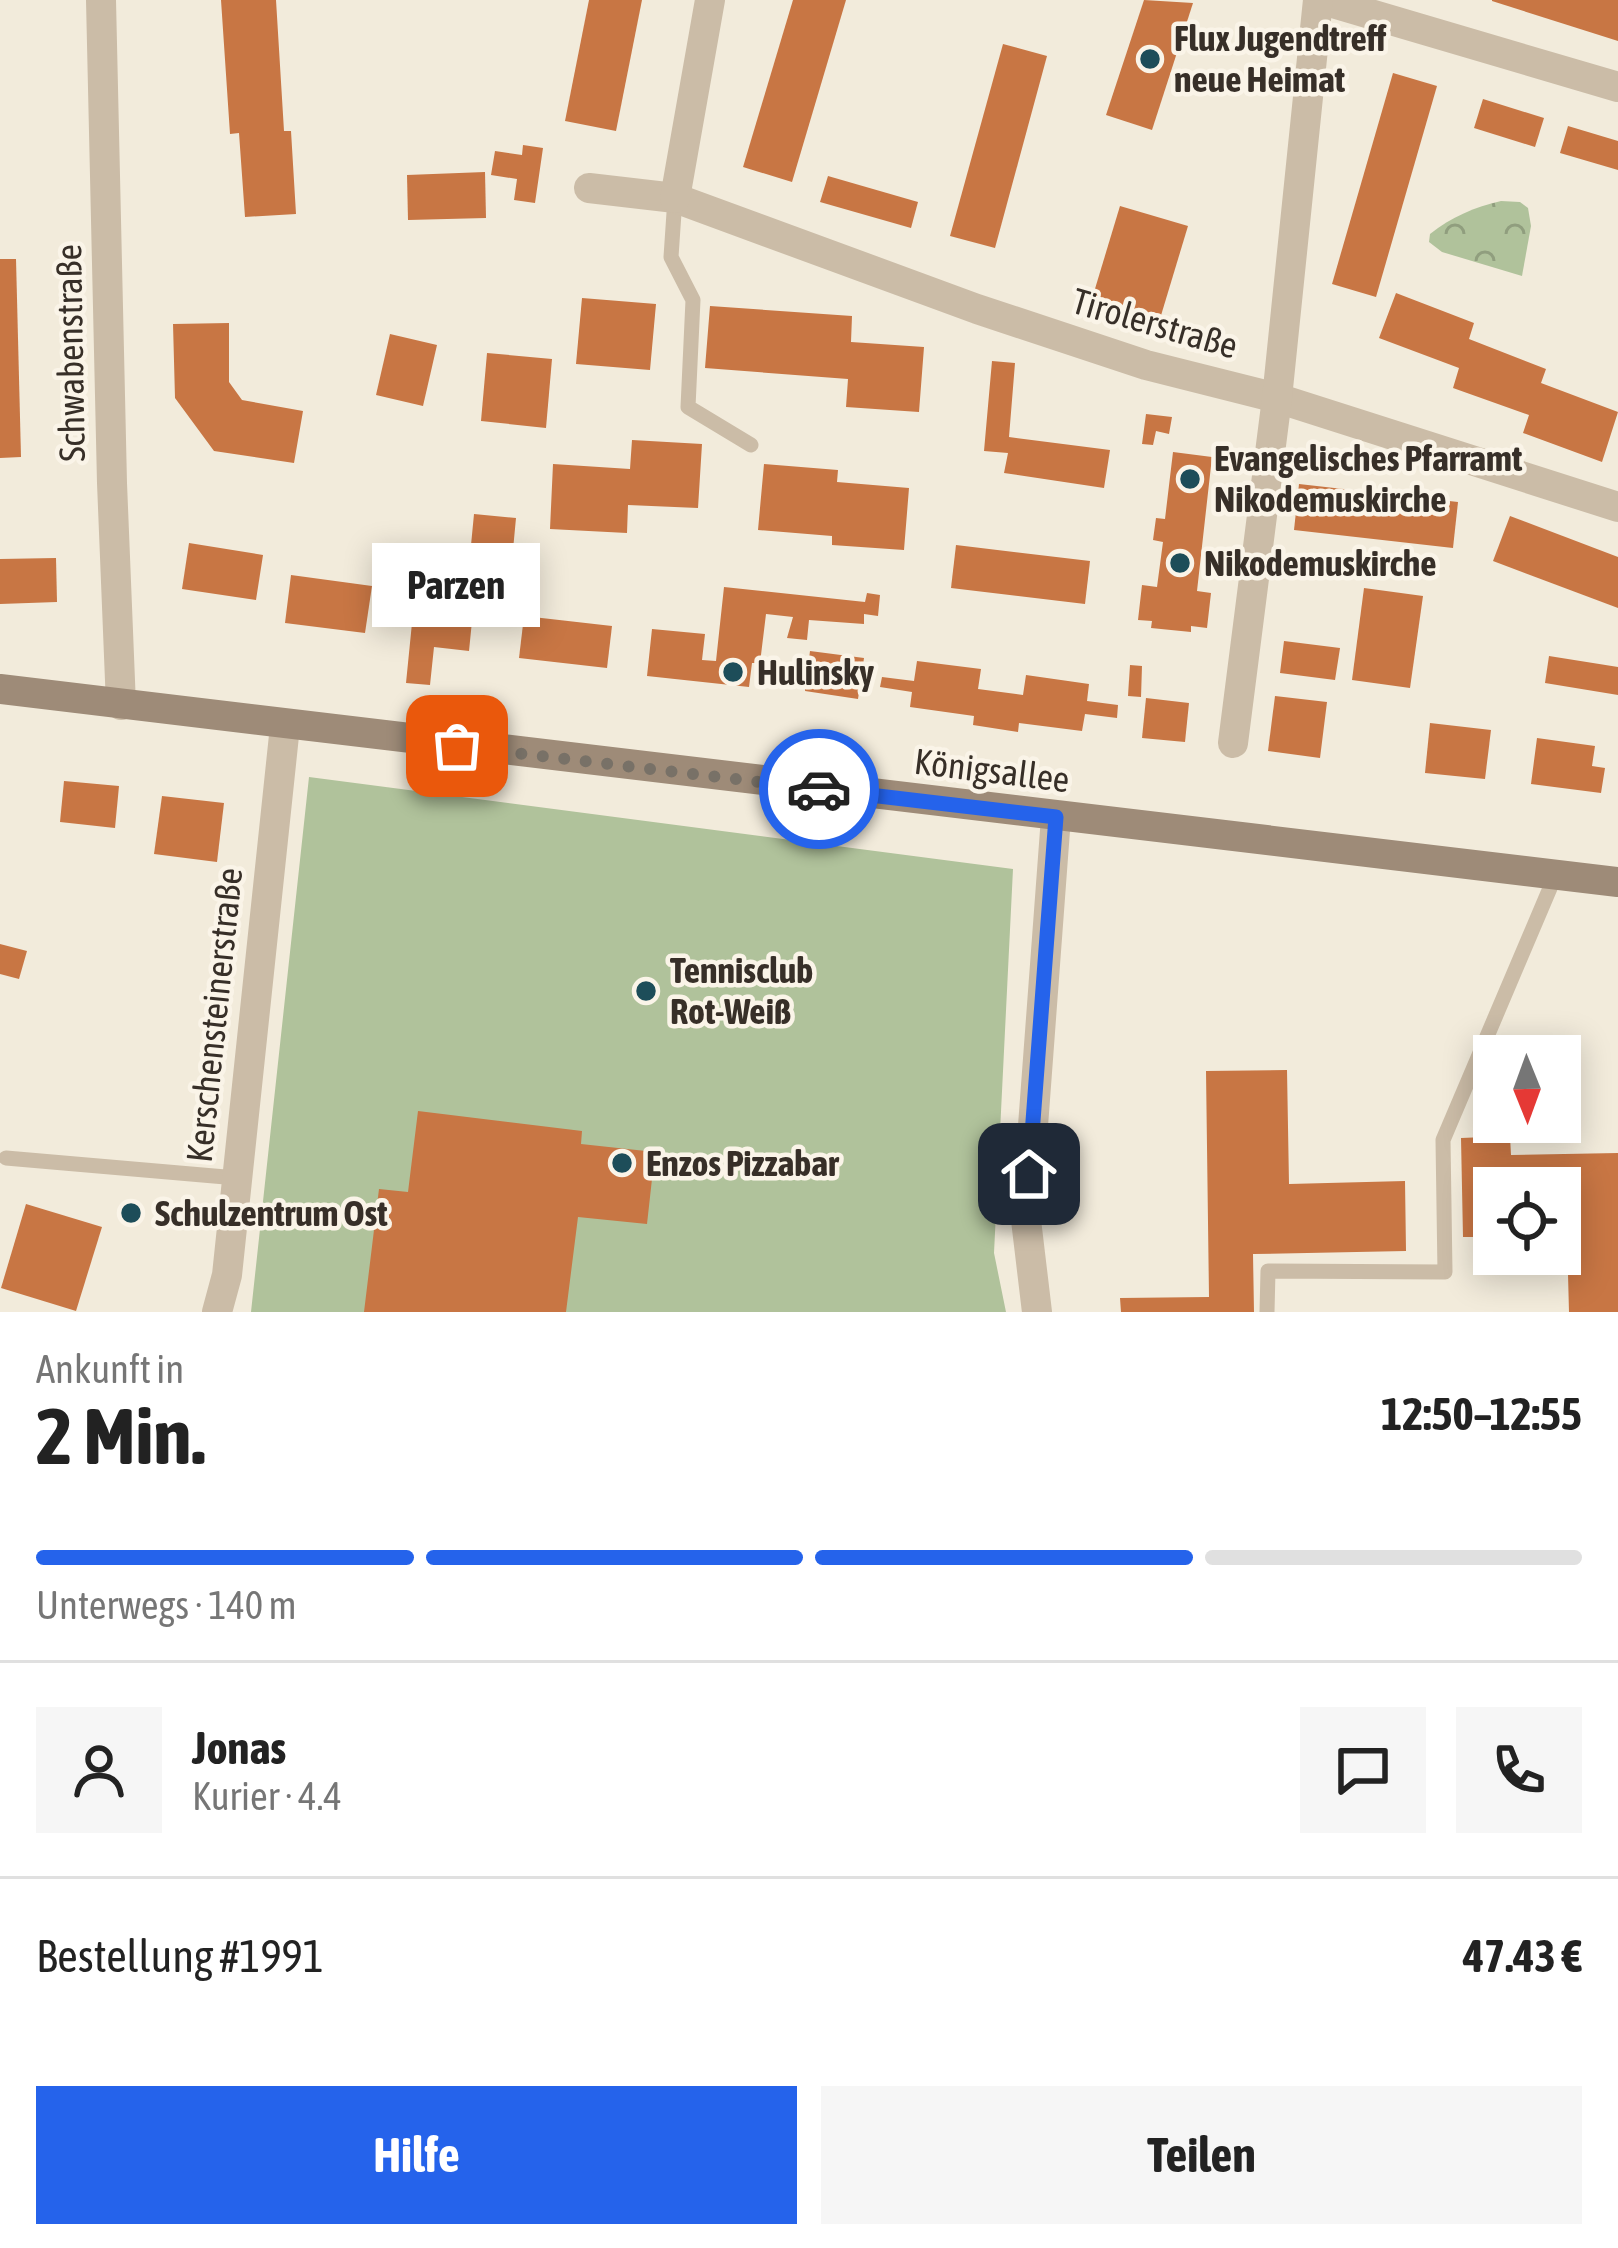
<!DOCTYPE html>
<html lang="de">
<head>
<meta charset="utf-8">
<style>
	body { margin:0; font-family:"Asap Condensed",sans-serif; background:#f6f6f6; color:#222; height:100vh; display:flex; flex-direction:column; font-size:45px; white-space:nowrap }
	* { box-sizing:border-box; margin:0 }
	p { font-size:39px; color:#767676 }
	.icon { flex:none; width:66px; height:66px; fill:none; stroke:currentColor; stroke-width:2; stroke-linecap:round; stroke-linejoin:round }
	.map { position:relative; height:1312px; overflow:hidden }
	.drawer { display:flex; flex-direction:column; background:#fff; flex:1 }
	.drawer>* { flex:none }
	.needle { width:78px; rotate:179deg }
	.tools { position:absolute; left:1473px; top:1035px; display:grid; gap:24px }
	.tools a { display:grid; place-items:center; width:108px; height:108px; border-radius:0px; background:#fff; box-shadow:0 6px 30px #0003; font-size:60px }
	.pin { position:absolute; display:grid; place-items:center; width:102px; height:102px; color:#fff; margin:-51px; border-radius:24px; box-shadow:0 6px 18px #0006 }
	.courier { position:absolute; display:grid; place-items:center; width:120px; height:120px; margin:-60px; border:9px solid #2563eb; border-radius:50%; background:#fff; color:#222; box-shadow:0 3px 15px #0007 }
	.bubble { position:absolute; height:84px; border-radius:0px; background:#fff; box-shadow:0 6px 30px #0003; font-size:39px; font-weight:700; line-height:84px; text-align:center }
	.overview em { font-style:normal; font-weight:700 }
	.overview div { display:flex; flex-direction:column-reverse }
	.overview { display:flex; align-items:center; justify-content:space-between; height:204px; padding:0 36px }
	h1 { font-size:78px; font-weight:700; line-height:90px }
	.bar { display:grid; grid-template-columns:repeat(4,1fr); gap:18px 12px; align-content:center; height:144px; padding:0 36px }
	.bar i { height:15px; border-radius:9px; background:#e0e0e0 }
	.bar .current { background:#2563eb }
	.bar p { grid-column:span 4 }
	.line { display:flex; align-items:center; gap:30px; padding:0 36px; border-top:3px solid #e0e0e0 }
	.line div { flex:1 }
	.round { display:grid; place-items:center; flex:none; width:126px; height:126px; border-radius:0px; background:#f6f6f6 }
	.primary-button { display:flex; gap:24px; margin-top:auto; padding:24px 36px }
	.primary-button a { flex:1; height:138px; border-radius:0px; background:#2563eb; color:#fff; font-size:48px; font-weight:700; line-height:138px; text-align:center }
	.primary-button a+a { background:#f6f6f6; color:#222 }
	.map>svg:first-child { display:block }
</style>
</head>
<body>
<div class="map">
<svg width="1618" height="1312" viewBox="0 0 1618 1312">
	<defs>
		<pattern id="forest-crowns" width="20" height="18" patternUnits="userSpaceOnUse" patternTransform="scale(3)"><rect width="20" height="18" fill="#b0c29b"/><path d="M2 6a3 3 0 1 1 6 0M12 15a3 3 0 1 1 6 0" fill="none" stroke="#909e7e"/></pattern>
	</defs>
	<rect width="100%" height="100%" fill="#f2ebdb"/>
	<polygon fill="#b0c29b" points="309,777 1013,869 994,1253 1006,1312 251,1312"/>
	<path fill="url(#forest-crowns)" d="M1501,201L1520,202L1528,208L1531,226L1522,276L1442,252L1429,242L1430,234C1451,217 1475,207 1501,201Z"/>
	<g fill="#c87644">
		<polygon points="221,0 276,0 284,131 291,131 296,214 245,217 239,133 230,134"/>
		<polygon points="589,0 642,0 616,131 565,121"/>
		<polygon points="793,0 846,0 792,182 743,167"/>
		<polygon points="1144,0 1193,3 1152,130 1106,115"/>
		<polygon points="1492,0 1618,0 1618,41 1492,1"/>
		<polygon points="1003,44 1047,56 995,248 950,236"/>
		<polygon points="1393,73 1437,86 1376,297 1332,284"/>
		<polygon points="1483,99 1544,118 1535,147 1474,128"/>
		<polygon points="1568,126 1618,141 1618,170 1560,153"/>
		<polygon points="523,145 543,148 535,203 514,200 517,179 491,175 495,151 522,155"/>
		<polygon points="485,172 486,218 408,220 407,175"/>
		<polygon points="828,176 918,202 911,228 820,202"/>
		<polygon points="1120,206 1188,226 1156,332 1088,312"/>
		<polygon points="0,259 16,259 21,457 0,458"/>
		<polygon points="1396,293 1474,323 1469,339 1546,369 1541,383 1618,412 1602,462 1523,433 1529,415 1453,388 1459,368 1379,338"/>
		<polygon points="582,298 656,304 650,370 576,364"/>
		<polygon points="710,306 852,316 851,342 924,347 919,412 846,407 848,379 705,368"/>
		<polygon points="229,323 229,382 242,400 303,411 294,463 214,451 175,398 173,324"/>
		<polygon points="390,334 437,345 423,406 376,395"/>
		<polygon points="487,353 552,359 546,428 481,421"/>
		<polygon points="992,361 1015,363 1009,437 1110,450 1104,488 1004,473 1008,453 984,451"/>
		<polygon points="1146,414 1172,417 1169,434 1156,431 1153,445 1142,444"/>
		<polygon points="632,440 702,444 698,508 628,505 627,533 550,529 553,464 630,469"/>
		<polygon points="1173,452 1212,457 1197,591 1211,593 1207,628 1191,626 1191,632 1151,628 1152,621 1138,620 1142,585 1157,587 1163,542 1153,540 1156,518 1165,519"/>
		<polygon points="764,464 838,470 837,482 909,488 904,550 832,545 832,536 758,530"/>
		<polygon points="1299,484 1458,502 1453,548 1294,530"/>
		<polygon points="474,514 516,518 506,624 472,621 469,651 434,647 430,685 406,683 415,593 466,597"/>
		<polygon points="1510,516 1618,557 1618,608 1493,561"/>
		<polygon points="189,543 263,555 256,600 182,589"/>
		<polygon points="956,545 1090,561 1085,604 951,588"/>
		<polygon points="56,558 57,602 0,604 0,559"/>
		<polygon points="291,575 372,586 365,633 285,623"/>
		<polygon points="724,587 865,602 867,593 880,595 878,616 864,614 864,624 809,620 807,640 787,638 793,617 766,614 760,663 752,663 749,687 647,676 652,629 705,634 702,660 716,661"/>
		<polygon points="1364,588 1423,596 1410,688 1352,680"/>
		<polygon points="524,616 612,626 607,668 519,658"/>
		<polygon points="1284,641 1340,648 1335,680 1280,673"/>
		<polygon points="810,651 864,658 858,699 805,691"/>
		<polygon points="1549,656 1618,667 1618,695 1545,683"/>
		<polygon points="917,661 981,669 978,689 1023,695 1026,675 1089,684 1087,701 1118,705 1117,718 1085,714 1082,731 1019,723 1018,732 973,725 974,716 910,707 912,692 880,687 882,677 914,681"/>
		<polygon points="1130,665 1142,666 1141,697 1128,696"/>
		<polygon points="1275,696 1327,702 1320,758 1268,751"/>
		<polygon points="1146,698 1189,703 1185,742 1142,738"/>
		<polygon points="1430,723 1491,730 1485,779 1425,773"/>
		<polygon points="1537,738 1595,746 1592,766 1605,768 1601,793 1531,784"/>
		<polygon points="64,781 119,786 115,828 60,822"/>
		<polygon points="162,796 224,803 217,862 154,854"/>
		<polygon points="0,944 27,951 19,979 0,974"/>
		<polygon points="1287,1070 1289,1184 1405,1181 1406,1251 1253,1254 1254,1312 1121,1312 1120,1298 1209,1297 1206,1071"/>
		<polygon points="418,1111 582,1131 581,1144 655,1152 647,1224 578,1217 566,1312 364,1312 379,1189 408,1192"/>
		<polygon points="1510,1136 1511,1155 1618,1153 1618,1312 1569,1312 1566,1198 1560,1198 1560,1188 1494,1188 1494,1237 1463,1237 1461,1138"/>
		<polygon points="26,1204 102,1227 76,1311 1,1288"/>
	</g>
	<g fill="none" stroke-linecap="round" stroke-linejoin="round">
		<g stroke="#cbbca7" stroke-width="15">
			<polyline points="675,198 671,257 693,300 688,407 751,445"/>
			<polyline points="6,1158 237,1178"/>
			<polyline points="1267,1312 1268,1271 1445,1272 1443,1140 1556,874"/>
		</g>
		<g stroke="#cbbca7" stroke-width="30">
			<polyline points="101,0 112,483 121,705"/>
			<polyline points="1323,0 1618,87"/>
			<polyline points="589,188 675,198 977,309 1146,365 1277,398 1618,507"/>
			<polyline points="675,198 710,0"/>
			<polyline points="1233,743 1277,398 1318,0"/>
			<polyline points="217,1312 227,1275 285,726"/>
		</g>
		<polyline stroke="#cbbca7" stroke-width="30" points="1037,1312 1026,1220 1056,817"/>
		<polyline stroke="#9e8b78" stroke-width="30" points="0,689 1618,882"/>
	</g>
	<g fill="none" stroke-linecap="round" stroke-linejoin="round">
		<polyline stroke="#787167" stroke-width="12" stroke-dasharray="0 21.6" points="457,746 819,789"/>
		<polyline stroke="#2563eb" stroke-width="15" points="819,789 1056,817 1029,1174"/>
	</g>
	<g fill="#1d4d59" stroke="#faf4e8" stroke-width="4.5">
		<circle cx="1150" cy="59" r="12"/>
		<circle cx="1190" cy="479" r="12"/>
		<circle cx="1180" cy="563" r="12"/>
		<circle cx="733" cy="672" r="12"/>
		<circle cx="646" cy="991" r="12"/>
		<circle cx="622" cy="1163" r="12"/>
		<circle cx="131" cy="1213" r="12"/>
	</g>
	<g text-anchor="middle" stroke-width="9" stroke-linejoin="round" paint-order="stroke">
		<g font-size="36" font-weight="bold" fill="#372f28" stroke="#faf4e8" text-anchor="start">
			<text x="1174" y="51">Flux Jugendtreff<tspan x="1174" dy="41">neue Heimat</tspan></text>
			<text x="1214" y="471">Evangelisches Pfarramt<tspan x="1214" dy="41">Nikodemuskirche</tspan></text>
			<text x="1204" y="576">Nikodemuskirche</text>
			<text x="757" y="685">Hulinsky</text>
			<text x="670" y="983">Tennisclub<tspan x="670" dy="41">Rot-Weiß</tspan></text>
			<text x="646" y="1176">Enzos Pizzabar</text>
			<text x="155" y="1226">Schulzentrum Ost</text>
		</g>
		<g font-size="36" fill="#372f28" stroke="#faf4e8">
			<text transform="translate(1155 323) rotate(16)" y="13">Tirolerstraße</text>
			<text transform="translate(70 353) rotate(-91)" y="13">Schwabenstraße</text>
			<text transform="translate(992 770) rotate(7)" y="13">Königsallee</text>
			<text transform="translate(214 1015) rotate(-84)" y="13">Kerschensteinerstraße</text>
		</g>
	</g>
</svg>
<div class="tools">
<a><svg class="needle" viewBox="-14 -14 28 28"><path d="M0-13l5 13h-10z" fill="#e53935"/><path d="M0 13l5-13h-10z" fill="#767676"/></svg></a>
<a><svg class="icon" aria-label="locate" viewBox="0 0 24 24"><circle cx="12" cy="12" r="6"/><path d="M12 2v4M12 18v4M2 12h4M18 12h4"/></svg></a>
</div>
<div class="pin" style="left:457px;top:746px;background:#ea580c"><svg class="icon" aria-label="bag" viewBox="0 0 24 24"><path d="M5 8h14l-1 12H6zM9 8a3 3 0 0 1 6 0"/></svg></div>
<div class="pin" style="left:1029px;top:1174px;background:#1f2937"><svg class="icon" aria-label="home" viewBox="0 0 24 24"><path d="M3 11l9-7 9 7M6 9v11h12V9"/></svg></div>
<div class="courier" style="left:819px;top:789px"><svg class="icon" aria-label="car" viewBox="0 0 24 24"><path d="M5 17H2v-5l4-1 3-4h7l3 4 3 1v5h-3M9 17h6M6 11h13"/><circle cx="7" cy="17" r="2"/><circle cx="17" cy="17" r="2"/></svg></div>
<div class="bubble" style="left:372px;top:543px;width:168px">Parzen</div>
</div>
<section class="drawer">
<div class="overview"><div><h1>2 Min.</h1><p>Ankunft in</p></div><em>12:50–12:55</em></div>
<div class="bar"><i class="current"></i><i class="current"></i><i class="current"></i><i></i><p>Unterwegs · 140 m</p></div>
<div class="line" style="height:216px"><a class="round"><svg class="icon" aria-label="person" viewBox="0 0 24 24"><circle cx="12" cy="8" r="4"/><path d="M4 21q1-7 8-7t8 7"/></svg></a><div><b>Jonas</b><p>Kurier · 4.4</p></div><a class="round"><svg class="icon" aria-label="chat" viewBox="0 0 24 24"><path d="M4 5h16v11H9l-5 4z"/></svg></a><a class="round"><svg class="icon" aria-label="phone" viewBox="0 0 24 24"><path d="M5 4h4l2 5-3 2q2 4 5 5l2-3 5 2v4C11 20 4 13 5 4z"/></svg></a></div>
<div class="line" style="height:156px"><div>Bestellung #1991</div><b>47.43 €</b></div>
<div class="primary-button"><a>Hilfe</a><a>Teilen</a></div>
</section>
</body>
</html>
